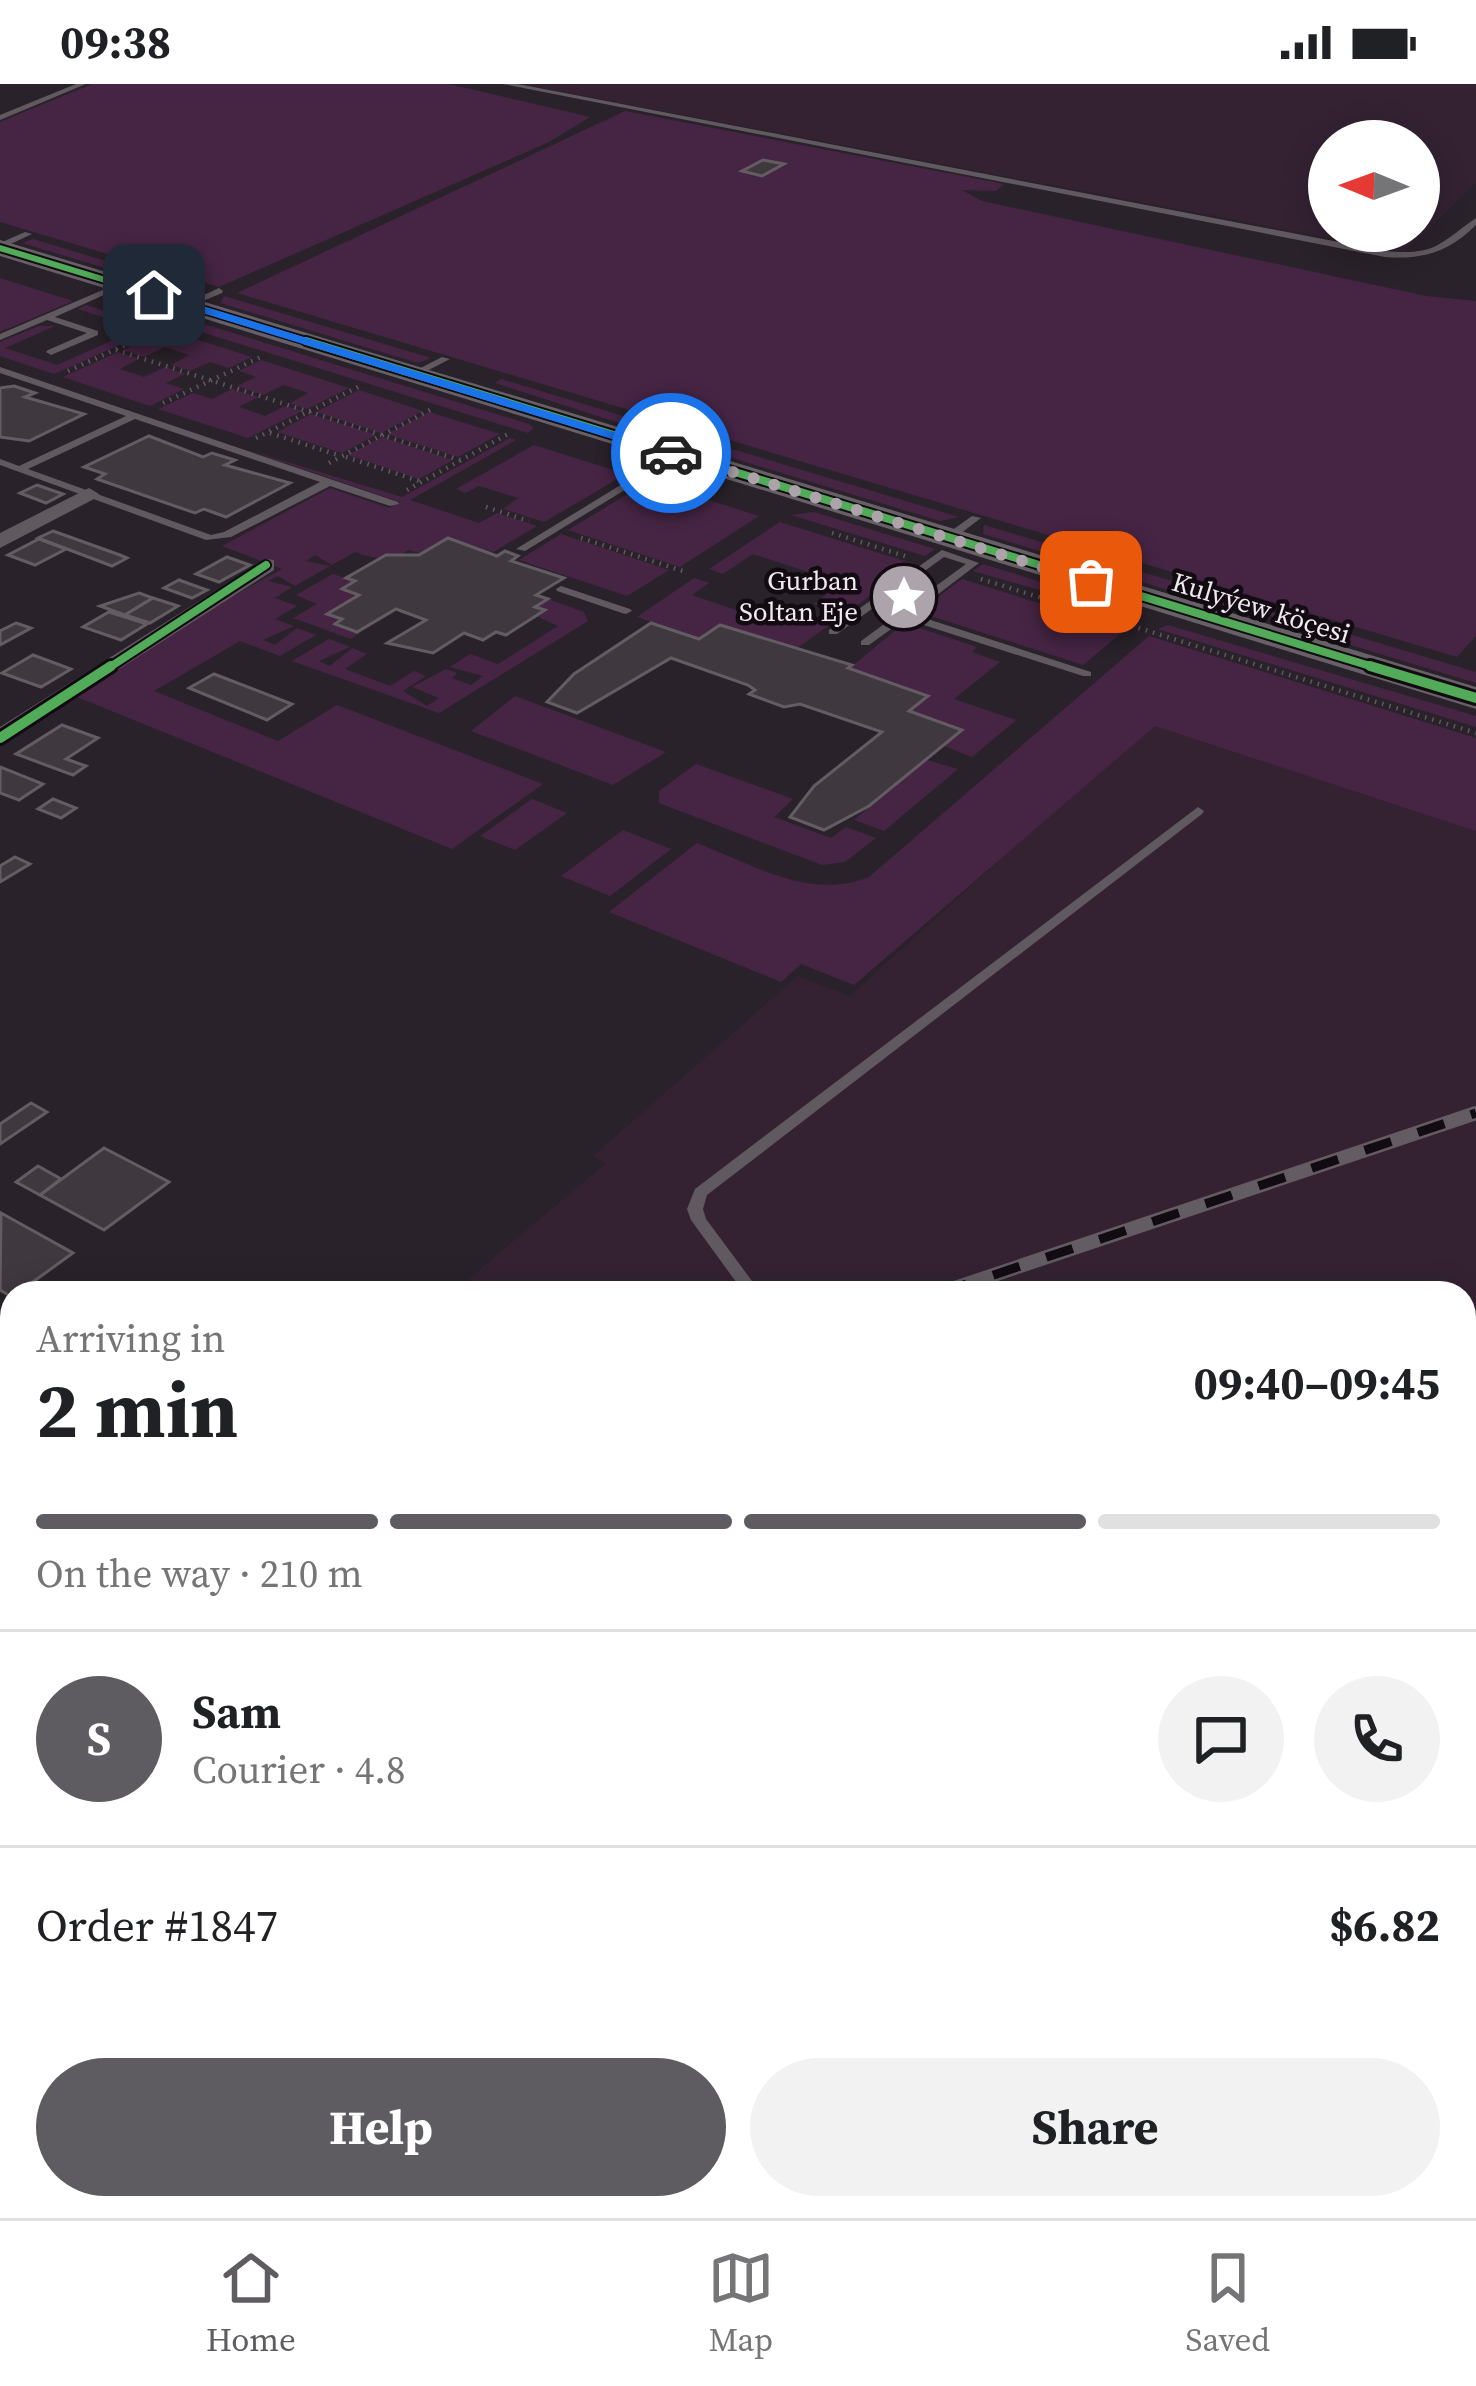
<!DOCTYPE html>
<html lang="en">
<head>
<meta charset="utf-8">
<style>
	body { margin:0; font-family:"Source Serif 4",serif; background:#f2f2f2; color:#202124; height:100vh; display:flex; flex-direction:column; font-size:45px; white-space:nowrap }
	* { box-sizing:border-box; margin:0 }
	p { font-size:39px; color:#757577 }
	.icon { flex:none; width:66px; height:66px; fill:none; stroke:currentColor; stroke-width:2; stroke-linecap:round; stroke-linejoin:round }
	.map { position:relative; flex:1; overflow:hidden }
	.sheet { position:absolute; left:0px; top:1197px; width:1476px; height:939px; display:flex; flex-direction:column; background:#fff; border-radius:36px 36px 0 0; box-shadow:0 6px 30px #0003 }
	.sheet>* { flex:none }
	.needle { width:78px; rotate:271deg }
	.controls { position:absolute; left:1308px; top:36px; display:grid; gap:24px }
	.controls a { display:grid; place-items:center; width:132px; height:132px; border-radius:50%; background:#fff; box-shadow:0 6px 30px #0003; font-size:60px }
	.pin { position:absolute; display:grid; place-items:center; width:102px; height:102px; color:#fff; margin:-51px; border-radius:24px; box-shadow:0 6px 18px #0006 }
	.courier { position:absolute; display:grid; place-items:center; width:120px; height:120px; margin:-60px; border:9px solid #1a73e8; border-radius:50%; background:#fff; color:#222; box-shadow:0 3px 15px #0007 }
	.summary em { font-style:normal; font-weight:700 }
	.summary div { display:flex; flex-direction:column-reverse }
	.summary { display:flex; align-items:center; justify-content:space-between; height:204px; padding:0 36px }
	h1 { font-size:78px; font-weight:700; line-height:90px }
	.bar { display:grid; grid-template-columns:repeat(4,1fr); gap:18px 12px; align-content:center; height:144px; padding:0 36px }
	.bar i { height:15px; border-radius:9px; background:#e0e0e0 }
	.bar .active { background:#5f5c61 }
	.bar p { grid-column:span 4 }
	.line { display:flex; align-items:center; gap:30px; padding:0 36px; border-top:3px solid #e0e0e0 }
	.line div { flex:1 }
	.round { display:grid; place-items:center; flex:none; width:126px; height:126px; border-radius:63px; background:#f2f2f2 }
	.cta { display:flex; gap:24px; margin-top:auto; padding:24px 36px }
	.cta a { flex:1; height:138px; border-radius:72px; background:#5f5c61; color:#fff; font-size:48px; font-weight:700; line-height:138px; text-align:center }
	.cta a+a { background:#f2f2f2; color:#202124 }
	.status { display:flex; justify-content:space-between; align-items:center; height:84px; padding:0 60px; background:#fff; direction:ltr }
	.status svg { height:33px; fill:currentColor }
	.tabs { display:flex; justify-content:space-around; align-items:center; height:168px; border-top:3px solid #e0e0e0; background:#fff; font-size:33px; color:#757577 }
	.tabs a { display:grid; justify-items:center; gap:6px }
	.tabs .active { color:#5f5c61 }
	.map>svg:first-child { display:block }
</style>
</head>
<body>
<div class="status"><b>09:38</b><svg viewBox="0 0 49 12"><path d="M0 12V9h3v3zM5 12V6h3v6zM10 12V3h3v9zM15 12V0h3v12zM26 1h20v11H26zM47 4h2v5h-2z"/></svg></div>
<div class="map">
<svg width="1476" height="2134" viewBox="0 0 1476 2134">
	<rect width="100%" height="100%" fill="#2a222a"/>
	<g fill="#342233" fill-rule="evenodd">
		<path d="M521,0H1476V99L1404,168ZM1329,57H1419V147H1329Z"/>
		<polygon points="1164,627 1476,730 1476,2075 1464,2101 1464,1209 452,1209 606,1079 593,1072 798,892 850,912"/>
		<polygon points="12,1580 12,2124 1453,2124 1449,2134 0,2134 0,1590"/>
	</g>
	<g fill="#462544">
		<polygon points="92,0 449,0 590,33 549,58 219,203 0,138 0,38"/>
		<polygon points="625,27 1004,100 996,107 962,106 982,117 1426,212 1476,217 1476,552 1457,573 237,209"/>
		<polygon points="33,155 205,207 188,209 22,159"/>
		<polygon points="0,194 73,217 0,248"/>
		<polygon points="113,212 529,340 534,344 528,349 101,217"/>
		<polygon points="224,212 431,274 418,279 220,219"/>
		<polygon points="86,221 158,244 54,290 0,272 0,258 39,242 55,242 5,264 57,281 138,245 78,225"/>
		<polygon points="167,246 252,273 229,284 210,278 190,287 171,281 189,271 165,263 144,273 123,266"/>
		<polygon points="118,268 139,275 120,285 144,293 165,283 185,290 166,299 184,305 150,322 63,293"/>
		<polygon points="261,276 349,304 307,325 290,319 308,309 284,301 263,311 237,302 256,293 239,287"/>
		<polygon points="501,295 676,348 660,352 495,299"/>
		<polygon points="232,305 258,313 239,323 265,332 285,322 302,327 248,354 158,325 193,309 212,315"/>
		<polygon points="359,306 423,327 381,349 316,328"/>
		<polygon points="429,328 500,350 458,373 387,350"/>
		<polygon points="311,330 376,351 342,369 277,348"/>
		<polygon points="382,353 453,376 419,395 348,371"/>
		<path d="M510,354L516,356L410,416L479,439L497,429L537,442L493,468L448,453L419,469L408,466C391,478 374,475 355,468L332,481L315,471L306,477L330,482L295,502L278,492L268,497L292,503L275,514L297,522L275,535L294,542L263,556L275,561L297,544L316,551L280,572L240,557L154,607L278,657L337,621L543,700L452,765L77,613L187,538L282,485L222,462L330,404L389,424L400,418L247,366L402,413Z"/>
		<polygon points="702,356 959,433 940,437 699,364"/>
		<polygon points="534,361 626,390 544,438 503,425 518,414 479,402 465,409 456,405"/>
		<polygon points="649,397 759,432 680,483 568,446"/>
		<polygon points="814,428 935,465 925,472 791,431"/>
		<polygon points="780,438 914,480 845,530 814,520 842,499 753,470 723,490 709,485"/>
		<polygon points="984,441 1283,530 1261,534 983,450"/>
		<polygon points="561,450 669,486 627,512 519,476"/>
		<polygon points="983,480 1128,525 1137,534 973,487"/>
		<polygon points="333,490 354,497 342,505 358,511 328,530 341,535 336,540 360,549 351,555 293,534 317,520 296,511"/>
		<polygon points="694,494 709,499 692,511 782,542 801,529 831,540 796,565 719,540 698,554 637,533"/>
		<polygon points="962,495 1125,546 1083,581 918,528"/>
		<polygon points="548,515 584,528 588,537 439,629 292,577 329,555 350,563 319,577 330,582 352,564 367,570 345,585 390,602 414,587 426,592 403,607 427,622 439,614 412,603 446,585 457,589 452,594 471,601 483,592 450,583 470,570 498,580 558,542 536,532 544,527 536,523"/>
		<polygon points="904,539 977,563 972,568 1000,578 954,615 1016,636 972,673 944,662 963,645 910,627 929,611 850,584"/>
		<polygon points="1168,541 1476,632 1476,643 1158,545"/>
		<polygon points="1332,545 1476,588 1476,599 1324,553"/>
		<path d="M1149,552L1476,654V747L1155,642L854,901L801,880L781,898L609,828L697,759C751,780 811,817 869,793Z"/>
		<polygon points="515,612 666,668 613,701 471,647"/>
		<polygon points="927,676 958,685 884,747 854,736"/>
		<polygon points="696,680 793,715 774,733 831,754 846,743 876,754 845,778 822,781 659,719 659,707"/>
		<polygon points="532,715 567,729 515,766 480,752"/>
		<polygon points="623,746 671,765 610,812 561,792"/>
	</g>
	<g fill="#3f383e" stroke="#645c63" stroke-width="3">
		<polygon points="763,76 784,80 762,92 742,87"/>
		<polygon points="14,302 35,309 25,313 84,330 29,357 0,353 0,304"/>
		<polygon points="149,352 203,373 212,369 235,376 225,381 290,399 226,433 204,425 195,429 97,395 105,390 84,383"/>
		<polygon points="37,401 63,410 46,419 20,409"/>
		<polygon points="53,447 120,471 127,474 112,482 38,454"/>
		<polygon points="448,454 497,472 505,467 518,472 511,477 564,494 536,511 548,515 535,523 545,526 506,551 496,548 483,556 464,549 433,569 387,559 426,536 396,525 357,548 335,540 342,535 327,530 359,511 342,505 355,497 346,494 386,471 419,471"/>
		<polygon points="39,455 66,465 35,481 8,471"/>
		<polygon points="227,473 250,481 219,498 196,490"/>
		<polygon points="179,496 207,506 192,514 164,504"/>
		<polygon points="139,509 153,514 125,531 100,522"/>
		<polygon points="153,514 178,522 150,539 125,531"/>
		<polygon points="109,528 147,540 121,556 83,543"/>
		<polygon points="16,539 31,544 0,561 0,547"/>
		<polygon points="651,539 699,555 720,541 852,581 848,584 928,612 909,627 962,646 869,722 824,746 790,733 814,702 882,648 800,620 784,623 749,610 755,606 748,601 671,574 577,629 547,618 574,590"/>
		<polygon points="33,571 71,585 41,603 2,589"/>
		<polygon points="214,590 292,620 267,636 189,604"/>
		<polygon points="62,641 98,654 66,675 86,682 73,691 16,670"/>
		<polygon points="0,683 43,700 19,716 0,709"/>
		<polygon points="53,715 76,724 61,734 38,725"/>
		<polygon points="15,773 30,780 0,798 0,782"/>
		<polygon points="31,1019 47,1028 0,1060 0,1040"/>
		<polygon points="104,1064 169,1098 104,1146 40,1111"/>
		<polygon points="38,1082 61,1095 40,1111 16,1098"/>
		<polygon points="1,1129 73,1169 12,1213 0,1206"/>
	</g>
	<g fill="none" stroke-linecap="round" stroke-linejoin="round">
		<polyline stroke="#605960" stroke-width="3" stroke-dasharray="1.5 4.5" stroke-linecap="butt" points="127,260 168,242"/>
		<g stroke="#605960" stroke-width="4.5" stroke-dasharray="1.5 6" stroke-linecap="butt">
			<polyline points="116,266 460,376"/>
			<polyline points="68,287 134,257"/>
			<polyline points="163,319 263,272"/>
			<polyline points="270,349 341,372"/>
			<polyline points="256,354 360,302"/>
			<polyline points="346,373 422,398"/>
			<polyline points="329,379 432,325"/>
			<polyline points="407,406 510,349"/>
			<polyline points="486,423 529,437"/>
			<polyline points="832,449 905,472"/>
			<polyline points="581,454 686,488"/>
			<polyline points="981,495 1476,649"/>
		</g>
		<g fill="#615960" fill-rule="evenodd">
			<polygon points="76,0 86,0 0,36 0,31"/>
			<path d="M503,0H518L1385,167C1435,172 1439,160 1476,134V141C1449,168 1422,176 1385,173Z"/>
			<polygon points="25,148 32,150 0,165 0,159"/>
			<polygon points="119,199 126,201 55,233 98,247 98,251 51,271 46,268 48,266 87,249 47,236 0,256 0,250"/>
			<polygon points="219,204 223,207 222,209 189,223 182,221"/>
			<polygon points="442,273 450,275 417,292 409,290"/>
			<path d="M0,283L398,418L399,420L390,422L330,402L231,453L206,456L0,381V375L19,382L126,332L0,289ZM135,335L320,398L224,448L211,451L28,385Z"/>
			<polygon points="693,346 698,349 696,351 667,369 658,367"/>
			<polygon points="673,369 682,371 525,467 516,465"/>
			<polygon points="972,432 981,434 952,456 944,456 944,452"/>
			<polygon points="942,466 979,479 912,530 1091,588 1091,592 1083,592 905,535 869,561 861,561 861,557 966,480 944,473 837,550 829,550 829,546"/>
			<polygon points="561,502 630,525 632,527 626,530 622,529 557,507 556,505"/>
			<polygon points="1198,723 1204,727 1202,730 707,1111 703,1125 706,1135 761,1209 744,1209 691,1136 687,1125 695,1105"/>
			<polygon points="1476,1297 1476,1309 1464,1313 1464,1301"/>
		</g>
		<g fill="#615960" fill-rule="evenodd">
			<polygon points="89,404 99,410 96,414 0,464 0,449"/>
			<polygon points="266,475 274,476 274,486 0,661 0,643"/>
		</g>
		<polygon fill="#686067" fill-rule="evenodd" points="0,156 1476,603 1476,625 0,172"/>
		<g stroke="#635c62" stroke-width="14">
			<g id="rail-far1">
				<polyline points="940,1209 1476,1029"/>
				<polyline points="1464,1479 1476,1476"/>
			</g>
		</g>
		<g stroke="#635c62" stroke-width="16">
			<g id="rail">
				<polyline points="1464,1506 1476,1500"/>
				<polyline points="1464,1540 1476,1534"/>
				<polyline points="1464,1579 1476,1566"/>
				<polyline points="0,2049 12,2041"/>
				<polyline points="470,2134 478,2124"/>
				<polyline points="555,2134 563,2124"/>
				<polyline points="590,2134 597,2124"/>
				<polyline points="791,2134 798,2124"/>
				<polyline points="841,2134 848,2124"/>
				<polyline points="932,2134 938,2124"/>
				<polyline points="1116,2134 1121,2124"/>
			</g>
		</g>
		<use href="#rail-far1" stroke="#120b11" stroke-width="9" stroke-dasharray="28" stroke-linecap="butt"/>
		<use href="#rail" stroke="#120b11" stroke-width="12" stroke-dasharray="36" stroke-linecap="butt"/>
		<g stroke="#120b11" stroke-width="10">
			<polyline id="cycleway-far2" points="0,164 316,260"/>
		</g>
		<g stroke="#120b11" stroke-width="12">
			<g id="cycleway-far1">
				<polyline points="306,257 1380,585"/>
				<polyline points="107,585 266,481"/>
			</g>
		</g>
		<g stroke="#120b11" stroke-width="16">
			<g id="cycleway">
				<polyline points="1370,582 1476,614"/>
				<polyline points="0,654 111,582"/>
			</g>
		</g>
		<use href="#cycleway-far2" stroke="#51ab58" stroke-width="6"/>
		<use href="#cycleway-far1" stroke="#51ab58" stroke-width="8"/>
		<use href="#cycleway" stroke="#51ab58" stroke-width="10"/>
	</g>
	<polygon fill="#1a73e8" points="154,207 676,367 678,369 667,372 150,213"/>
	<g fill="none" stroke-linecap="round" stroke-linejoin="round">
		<polyline stroke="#aca3ab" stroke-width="12" stroke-dasharray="0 21.6" points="671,369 1091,498"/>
	</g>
	<defs>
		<g id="sight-disc" transform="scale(3.45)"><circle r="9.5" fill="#aca3ab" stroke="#120b11"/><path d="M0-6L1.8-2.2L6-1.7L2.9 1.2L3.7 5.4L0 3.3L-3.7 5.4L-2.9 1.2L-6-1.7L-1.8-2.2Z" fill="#fff"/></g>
	</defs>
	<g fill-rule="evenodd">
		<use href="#sight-disc" x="904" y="513"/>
	</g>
	<g text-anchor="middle" stroke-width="9" stroke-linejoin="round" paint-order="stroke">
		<g font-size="27" fill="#f2e8f1" stroke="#120b11" text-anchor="end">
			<text x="858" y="506">Gurban<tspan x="858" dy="31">Soltan Eje</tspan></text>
		</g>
		<g font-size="27" fill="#f2e8f1" stroke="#120b11">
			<text transform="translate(1261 524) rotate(17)" y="9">Kulyýew köçesi</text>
		</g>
	</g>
</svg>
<div class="controls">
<a><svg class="needle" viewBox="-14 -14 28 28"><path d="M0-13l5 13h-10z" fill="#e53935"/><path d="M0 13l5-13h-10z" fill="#757577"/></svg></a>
</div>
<div class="pin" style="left:1091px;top:498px;background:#ea580c"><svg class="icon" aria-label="bag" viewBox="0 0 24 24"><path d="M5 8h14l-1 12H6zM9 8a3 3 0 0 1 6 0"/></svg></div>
<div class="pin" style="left:154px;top:211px;background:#1f2937"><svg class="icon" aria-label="home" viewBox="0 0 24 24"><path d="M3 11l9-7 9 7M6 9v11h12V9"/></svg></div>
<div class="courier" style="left:671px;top:369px"><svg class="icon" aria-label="car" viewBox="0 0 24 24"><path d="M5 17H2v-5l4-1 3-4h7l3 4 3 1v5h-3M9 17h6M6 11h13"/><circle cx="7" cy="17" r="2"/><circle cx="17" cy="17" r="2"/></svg></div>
<section class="sheet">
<div class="summary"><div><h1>2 min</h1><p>Arriving in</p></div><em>09:40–09:45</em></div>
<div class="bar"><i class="active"></i><i class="active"></i><i class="active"></i><i></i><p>On the way · 210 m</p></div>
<div class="line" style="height:216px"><b class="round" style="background:#5f5c61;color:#fff">S</b><div><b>Sam</b><p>Courier · 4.8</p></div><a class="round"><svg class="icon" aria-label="chat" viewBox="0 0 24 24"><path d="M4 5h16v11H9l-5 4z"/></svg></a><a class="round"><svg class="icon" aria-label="phone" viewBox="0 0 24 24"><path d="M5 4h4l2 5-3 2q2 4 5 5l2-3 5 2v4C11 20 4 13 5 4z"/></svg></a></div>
<div class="line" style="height:156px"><div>Order #1847</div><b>$6.82</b></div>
<div class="cta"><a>Help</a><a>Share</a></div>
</section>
</div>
<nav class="tabs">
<a class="active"><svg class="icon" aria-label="home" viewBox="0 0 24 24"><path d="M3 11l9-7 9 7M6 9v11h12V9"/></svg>Home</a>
<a><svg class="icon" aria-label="map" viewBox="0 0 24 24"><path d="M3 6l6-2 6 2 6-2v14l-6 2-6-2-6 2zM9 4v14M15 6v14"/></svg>Map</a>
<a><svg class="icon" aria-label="saved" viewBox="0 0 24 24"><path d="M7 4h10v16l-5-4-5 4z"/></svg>Saved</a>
</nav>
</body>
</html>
